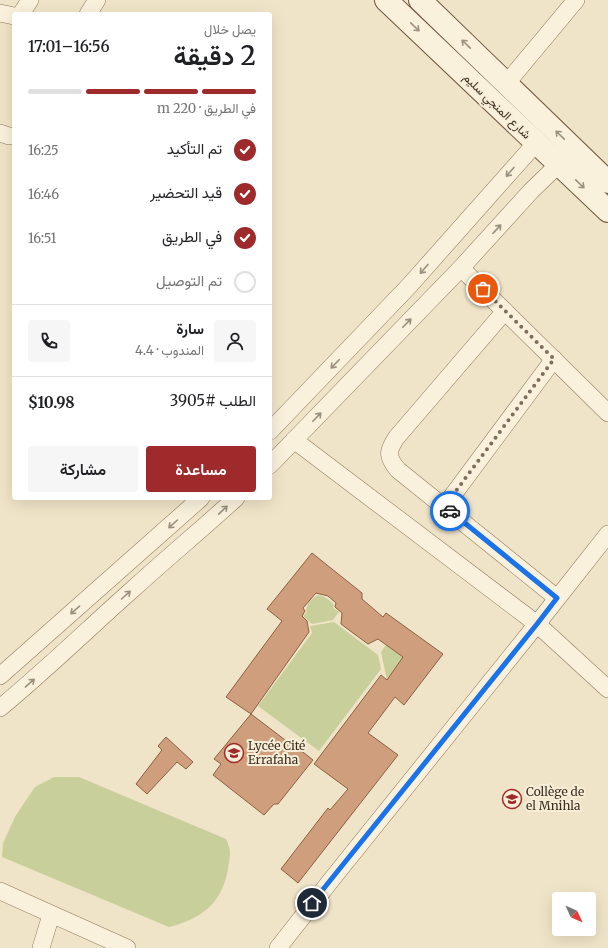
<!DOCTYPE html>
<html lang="ar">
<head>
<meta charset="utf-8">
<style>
	body { margin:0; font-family:Merriweather,Vazirmatn,serif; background:#f6f6f6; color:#202124; direction:rtl; height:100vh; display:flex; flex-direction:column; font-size:15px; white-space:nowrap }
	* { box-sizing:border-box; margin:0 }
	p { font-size:13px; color:#757577 }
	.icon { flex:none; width:22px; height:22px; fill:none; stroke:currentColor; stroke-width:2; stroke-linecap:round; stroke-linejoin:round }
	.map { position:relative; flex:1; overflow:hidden; direction:ltr }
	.sheet { position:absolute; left:12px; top:12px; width:260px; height:488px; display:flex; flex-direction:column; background:#fff; border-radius:4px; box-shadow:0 4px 16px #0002; direction:rtl }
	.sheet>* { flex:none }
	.needle { width:26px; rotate:134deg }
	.buttons { position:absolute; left:552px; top:892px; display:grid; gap:8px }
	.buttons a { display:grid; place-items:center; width:44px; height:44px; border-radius:4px; background:#fff; box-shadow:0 4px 16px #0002; font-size:20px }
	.pin { position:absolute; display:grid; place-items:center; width:34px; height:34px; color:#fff; margin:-17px; border:2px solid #fff; border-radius:50%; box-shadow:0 1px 4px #0007 }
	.courier { position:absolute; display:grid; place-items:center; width:40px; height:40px; margin:-20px; border:3px solid #1a73e8; border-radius:50%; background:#fff; color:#222; box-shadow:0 1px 5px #0007 }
	.head em { font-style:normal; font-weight:600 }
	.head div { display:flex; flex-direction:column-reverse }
	.head { display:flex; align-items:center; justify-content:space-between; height:68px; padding:0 16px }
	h1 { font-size:26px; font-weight:600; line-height:30px }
	.bar { display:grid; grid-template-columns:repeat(4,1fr); gap:6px 4px; align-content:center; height:48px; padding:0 16px }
	.bar i { height:5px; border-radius:3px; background:#e0e0e0 }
	.bar .on { background:#9e2a2b }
	.bar p { grid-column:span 4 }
	.line { display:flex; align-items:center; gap:10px; padding:0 16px; border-top:1px solid #e0e0e0 }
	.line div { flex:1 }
	.round { display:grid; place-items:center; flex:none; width:42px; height:42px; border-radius:4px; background:#f6f6f6 }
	ol { padding:0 16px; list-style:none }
	li { display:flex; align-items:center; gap:12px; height:44px }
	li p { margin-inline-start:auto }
	li .icon { padding:4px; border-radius:50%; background:#9e2a2b; color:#fff; stroke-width:4 }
	li:last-child { color:#757577 }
	li i { width:22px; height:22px; border:2px solid #e0e0e0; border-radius:50% }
	.button { display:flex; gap:8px; margin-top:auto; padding:8px 16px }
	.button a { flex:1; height:46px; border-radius:4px; background:#9e2a2b; color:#fff; font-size:16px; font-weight:600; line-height:46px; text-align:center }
	.button a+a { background:#f6f6f6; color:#202124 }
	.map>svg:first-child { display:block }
</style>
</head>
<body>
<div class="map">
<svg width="608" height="948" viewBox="0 0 608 948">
	<rect width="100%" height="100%" fill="#f0e4c8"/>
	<g fill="#c9cf9b">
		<path d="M318,595C325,597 329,599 334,605L333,608L339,612L333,620L312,624L303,616L307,612L306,610C308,602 311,599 318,595Z"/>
		<polygon points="334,622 378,655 381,669 319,751 258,706 312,633 310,626"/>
		<polygon points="386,645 403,657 387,680 381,652"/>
		<path d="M54,777H79L226,839C232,852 230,855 228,869C222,903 202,919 169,927L2,857L3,843L16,815L35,787Z"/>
	</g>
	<g fill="#cf9f7d" stroke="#8d5f41">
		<polygon points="312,553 362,593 362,599 383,617 386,613 443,654 404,705 395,697 368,733 398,755 298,883 281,869 328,808 330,810 348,789 314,764 381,675 387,680 403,657 378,639 368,644 353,633 341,624 342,613 335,607 336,603 328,596 316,593 303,608 305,611 302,616 307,621 309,632 251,714 226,697 282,621 267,609"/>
		<polygon points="251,714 293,746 294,745 313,760 278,804 274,804 264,815 213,775 221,764 214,759"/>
		<polygon points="166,737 193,762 186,769 177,762 147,794 136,784 162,750 158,746"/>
	</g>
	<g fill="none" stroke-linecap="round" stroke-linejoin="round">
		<g stroke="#8d765c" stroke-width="18">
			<g id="street">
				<polyline points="0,13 14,16"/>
				<polyline points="21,14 30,0"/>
				<polyline points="88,14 97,0"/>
				<polyline points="506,84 576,0"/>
				<polyline points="0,133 9,136"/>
				<polyline points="461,268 608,413"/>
				<path d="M505,311L396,438C387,452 387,457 398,470L557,598"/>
				<polyline points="270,431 409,286 536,143"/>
				<polyline points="294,440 537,624 608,689"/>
				<polyline points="270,465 461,268 531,191 559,164"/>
				<polyline points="444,507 554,359"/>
				<polyline points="0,676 201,498"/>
				<path d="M0,708C46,670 89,628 133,589C167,558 202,529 236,498"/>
				<polyline points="0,891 127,948"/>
				<polyline points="41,948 51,915"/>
				<polyline points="278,948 332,879 537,624 608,534"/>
			</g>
		</g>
		<g stroke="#6f573f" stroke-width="24">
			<g id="secondary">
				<polyline points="386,0 608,211"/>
				<polyline points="420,0 608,182"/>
			</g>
		</g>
		<use href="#street" stroke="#faf1dc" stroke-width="17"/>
		<use href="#secondary" stroke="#faf1dc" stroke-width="22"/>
	</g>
	<defs><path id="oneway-shaft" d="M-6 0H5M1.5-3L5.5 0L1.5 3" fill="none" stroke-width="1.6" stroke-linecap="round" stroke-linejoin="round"/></defs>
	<g stroke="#9c907e">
		<use href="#oneway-shaft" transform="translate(415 27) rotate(44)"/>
		<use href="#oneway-shaft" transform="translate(466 44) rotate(-136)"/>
		<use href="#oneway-shaft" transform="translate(560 135) rotate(-136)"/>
		<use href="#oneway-shaft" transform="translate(510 172) rotate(131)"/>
		<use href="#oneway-shaft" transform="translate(580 184) rotate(44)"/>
		<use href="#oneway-shaft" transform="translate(497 229) rotate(-47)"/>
		<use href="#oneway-shaft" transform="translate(424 269) rotate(131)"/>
		<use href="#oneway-shaft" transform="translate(407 323) rotate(-46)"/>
		<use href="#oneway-shaft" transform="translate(335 364) rotate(134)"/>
		<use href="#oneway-shaft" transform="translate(317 417) rotate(-46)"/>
		<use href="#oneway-shaft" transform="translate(223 510) rotate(-44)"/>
		<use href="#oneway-shaft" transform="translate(173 524) rotate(138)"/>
		<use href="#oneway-shaft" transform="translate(126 595) rotate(-42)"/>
		<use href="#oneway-shaft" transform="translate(75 610) rotate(139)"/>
		<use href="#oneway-shaft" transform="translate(30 683) rotate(-41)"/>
	</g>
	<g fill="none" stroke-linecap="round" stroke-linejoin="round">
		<polyline stroke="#7c6e5b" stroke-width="4" stroke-dasharray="0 7.2" points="450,511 444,507 554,359 483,289"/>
		<polyline stroke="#1a73e8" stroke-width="5" points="312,903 537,624 557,598 450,511"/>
	</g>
	<defs>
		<g id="school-ring" transform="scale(1)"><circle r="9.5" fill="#f7eed8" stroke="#9e2a2b" stroke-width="1.5"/><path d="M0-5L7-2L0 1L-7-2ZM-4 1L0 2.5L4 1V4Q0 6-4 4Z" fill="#9e2a2b"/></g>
	</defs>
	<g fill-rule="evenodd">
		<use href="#school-ring" x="234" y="753"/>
		<use href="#school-ring" x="512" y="799"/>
	</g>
	<g text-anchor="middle" stroke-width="4" stroke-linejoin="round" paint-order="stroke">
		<g font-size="12" fill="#3d2e20" stroke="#f7eed8">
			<text transform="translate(497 106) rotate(44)" y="4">شارع المنجي سليم</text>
		</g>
		<g font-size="12" fill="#3d2e20" stroke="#f7eed8" text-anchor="start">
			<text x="248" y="750">Lycée Cité<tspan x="248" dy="14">Errafaha</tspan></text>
			<text x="526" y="796">Collège de<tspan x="526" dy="14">el Mnihla</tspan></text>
		</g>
	</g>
</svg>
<div class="buttons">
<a><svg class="needle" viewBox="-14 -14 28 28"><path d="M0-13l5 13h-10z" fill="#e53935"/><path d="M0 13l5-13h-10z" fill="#757577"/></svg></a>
</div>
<div class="pin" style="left:483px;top:289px;background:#ea580c"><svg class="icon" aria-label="bag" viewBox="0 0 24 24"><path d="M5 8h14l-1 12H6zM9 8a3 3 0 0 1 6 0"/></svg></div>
<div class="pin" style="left:312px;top:903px;background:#1f2937"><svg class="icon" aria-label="home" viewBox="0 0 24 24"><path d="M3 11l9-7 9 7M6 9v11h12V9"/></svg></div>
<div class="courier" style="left:450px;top:511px"><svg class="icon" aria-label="car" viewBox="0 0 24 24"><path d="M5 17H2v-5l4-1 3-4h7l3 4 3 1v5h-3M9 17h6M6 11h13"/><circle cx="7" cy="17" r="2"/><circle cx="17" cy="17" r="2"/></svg></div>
<section class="sheet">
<div class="head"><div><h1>2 دقيقة</h1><p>يصل خلال</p></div><em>16:56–17:01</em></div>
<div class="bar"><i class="on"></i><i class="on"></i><i class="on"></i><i></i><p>في الطريق · 220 m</p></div>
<ol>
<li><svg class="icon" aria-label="check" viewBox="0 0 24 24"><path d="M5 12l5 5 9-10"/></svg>تم التأكيد<p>16:25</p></li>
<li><svg class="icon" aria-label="check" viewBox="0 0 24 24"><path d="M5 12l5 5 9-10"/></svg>قيد التحضير<p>16:46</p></li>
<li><svg class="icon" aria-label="check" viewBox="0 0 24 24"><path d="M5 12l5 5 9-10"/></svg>في الطريق<p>16:51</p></li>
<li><i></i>تم التوصيل</li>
</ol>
<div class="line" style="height:72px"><a class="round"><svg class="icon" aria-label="person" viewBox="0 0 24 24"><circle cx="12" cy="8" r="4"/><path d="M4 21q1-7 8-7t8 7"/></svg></a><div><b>سارة</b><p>المندوب · 4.4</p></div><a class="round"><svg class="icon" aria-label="phone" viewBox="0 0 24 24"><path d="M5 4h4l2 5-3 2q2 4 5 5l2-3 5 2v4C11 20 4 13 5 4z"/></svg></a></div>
<div class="line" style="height:52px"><div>الطلب #3905</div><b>$10.98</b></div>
<div class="button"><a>مساعدة</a><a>مشاركة</a></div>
</section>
</div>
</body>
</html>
